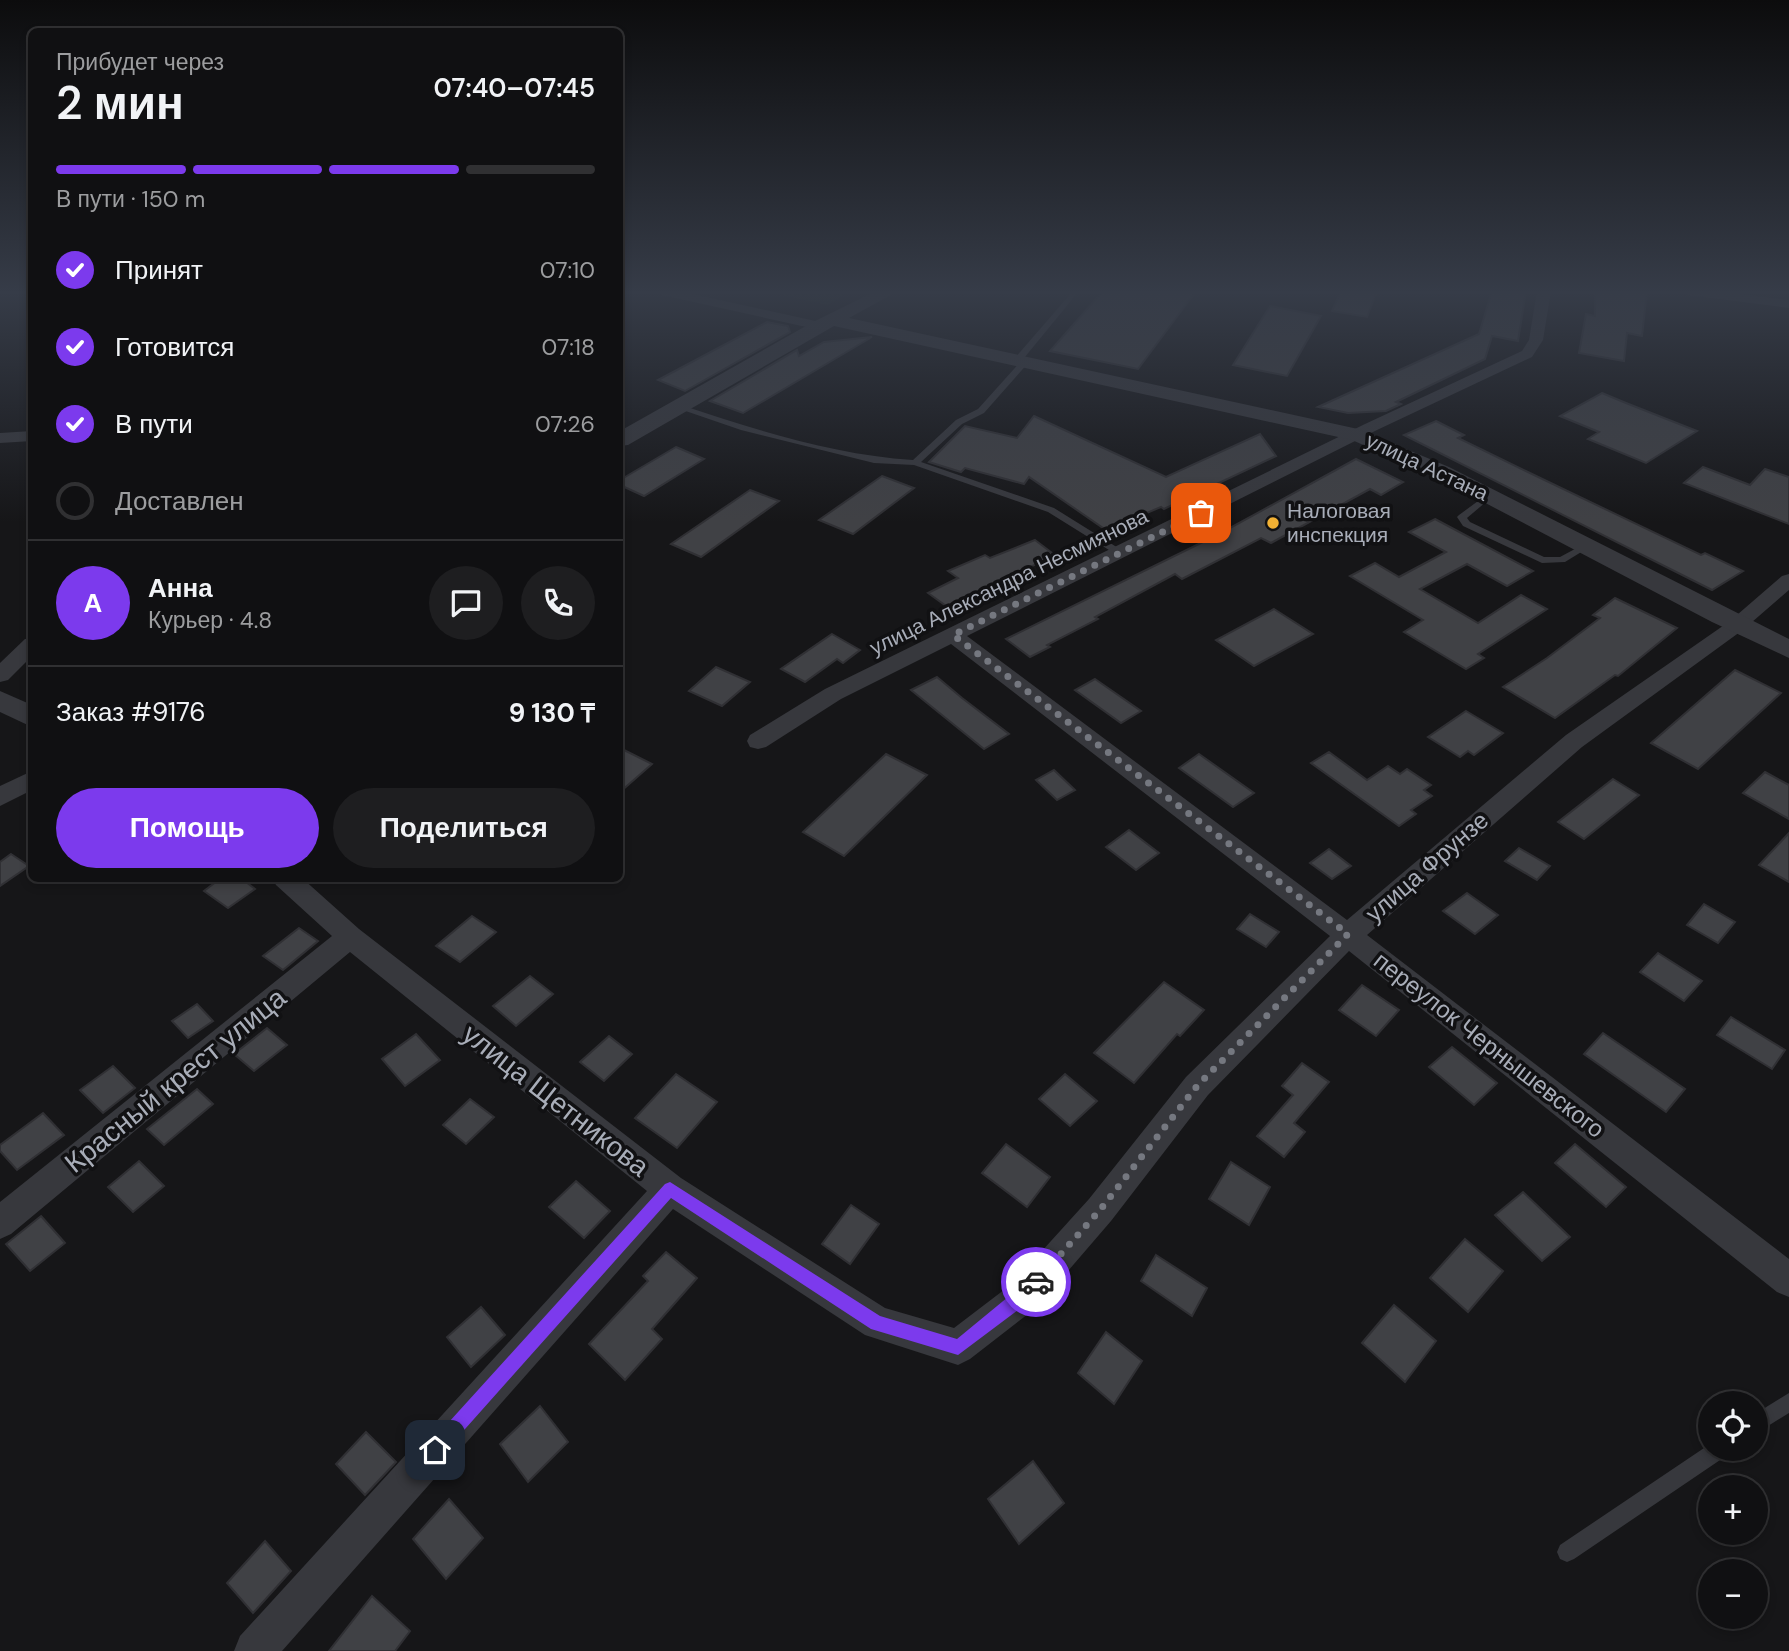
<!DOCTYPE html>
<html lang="ru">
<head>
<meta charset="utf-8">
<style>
	body { margin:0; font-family:"DM Sans",sans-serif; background:#1e1e20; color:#f1f3f6; height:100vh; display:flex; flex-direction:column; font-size:26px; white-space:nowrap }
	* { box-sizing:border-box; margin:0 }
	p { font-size:23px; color:#9c9d9f }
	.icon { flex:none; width:38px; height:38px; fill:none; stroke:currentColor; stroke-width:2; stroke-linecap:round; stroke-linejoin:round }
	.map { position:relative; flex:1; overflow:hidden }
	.panel { position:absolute; left:28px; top:28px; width:595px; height:854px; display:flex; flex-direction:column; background:#101012; border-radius:10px; box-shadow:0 4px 10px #0003,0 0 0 2px #303032 }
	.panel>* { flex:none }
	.controls { position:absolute; left:1698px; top:1391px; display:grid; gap:14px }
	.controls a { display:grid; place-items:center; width:70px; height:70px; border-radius:50%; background:#101012; box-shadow:0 4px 10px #0003,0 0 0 2px #303032; font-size:35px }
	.pin { position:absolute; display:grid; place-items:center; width:60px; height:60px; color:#fff; margin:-30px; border-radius:14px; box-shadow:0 4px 10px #0006 }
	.courier { position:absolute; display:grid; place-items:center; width:70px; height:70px; margin:-35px; border:5px solid #7c3aed; border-radius:50%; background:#fff; color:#222; box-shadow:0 2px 9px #0007 }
	.overview em { font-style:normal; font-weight:600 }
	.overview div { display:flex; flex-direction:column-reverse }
	.overview { display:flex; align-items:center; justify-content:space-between; height:119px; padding:0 28px }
	h1 { font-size:46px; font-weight:600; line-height:52px }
	.bar { display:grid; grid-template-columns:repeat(4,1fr); gap:10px 7px; align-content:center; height:84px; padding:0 28px }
	.bar i { height:9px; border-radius:5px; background:#303032 }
	.bar .on { background:#7c3aed }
	.bar p { grid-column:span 4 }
	.line { display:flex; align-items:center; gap:18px; padding:0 28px; border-top:2px solid #303032 }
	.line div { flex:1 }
	.round { display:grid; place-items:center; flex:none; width:74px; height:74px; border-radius:37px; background:#1e1e20 }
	ol { padding:0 28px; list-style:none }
	li { display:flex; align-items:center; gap:21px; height:77px }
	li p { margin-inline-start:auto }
	li .icon { padding:7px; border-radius:50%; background:#7c3aed; color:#fff; stroke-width:4 }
	li:last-child { color:#9c9d9f }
	li i { width:38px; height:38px; border:4px solid #303032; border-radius:50% }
	.primary-button { display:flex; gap:14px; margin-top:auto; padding:14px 28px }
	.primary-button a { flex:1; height:80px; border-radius:42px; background:#7c3aed; color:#fff; font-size:28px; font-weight:600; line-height:80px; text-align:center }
	.primary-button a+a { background:#1e1e20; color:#f1f3f6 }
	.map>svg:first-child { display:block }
</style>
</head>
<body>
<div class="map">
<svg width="1789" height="1651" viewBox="0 0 1789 1651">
	<rect width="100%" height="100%" fill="#161618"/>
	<polygon fill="#1e261f" points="762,291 851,291 828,305"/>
	<g fill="#404145" stroke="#303034" stroke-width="2">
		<polygon points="1103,291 1196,291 1138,369 1050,351"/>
		<polygon points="1341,291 1377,291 1367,317 1332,311"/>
		<polygon points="1492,291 1526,291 1518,341 1492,336 1485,359 1396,402 1401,404 1386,411 1348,413 1318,407 1479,334"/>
		<polygon points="1595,291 1647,291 1642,336 1627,333 1624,361 1579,353 1586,314 1595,316"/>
		<polygon points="1270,306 1321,316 1287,376 1233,365"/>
		<polygon points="767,322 788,326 790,332 685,391 658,380"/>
		<polygon points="872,337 743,413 710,401 797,350 799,356 824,342"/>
		<polygon points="1602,393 1626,403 1697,431 1646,463 1588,439 1599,432 1560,416"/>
		<polygon points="1034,416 1166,477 1260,434 1276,456 1164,509 1161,507 1106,530 1029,477 1024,484 965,468 961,472 929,462 965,426 1017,438"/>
		<polygon points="1436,421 1464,435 1458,438 1532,474 1701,555 1705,553 1743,571 1712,590 1404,435"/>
		<polygon points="676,447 704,459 644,496 620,485 620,480"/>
		<polygon points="1356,459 1403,482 1381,495 1370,489 1271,543 1261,538 1182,579 1175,574 1095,617 1098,619 1047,645 1050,647 1030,657 1006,639 1219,534"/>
		<polygon points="1703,467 1750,485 1765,469 1789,477 1789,524 1684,483"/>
		<polygon points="882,476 914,488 853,534 819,520"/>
		<polygon points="750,490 779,501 701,557 671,544"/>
		<polygon points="1435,519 1533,571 1507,586 1467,564 1420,589 1478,623 1521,595 1547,609 1478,654 1484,658 1466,669 1404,632 1423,620 1350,576 1375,563 1399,577 1446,552 1409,532"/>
		<polygon points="1035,540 1056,556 1013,574 949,608 928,593 958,578 948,571 985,555 990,558"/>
		<polygon points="1615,598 1677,628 1618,676 1615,675 1555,718 1503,687 1547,658 1600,618 1593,615"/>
		<polygon points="1274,609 1313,634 1254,666 1216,640"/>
		<polygon points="832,634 860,650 843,663 837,659 805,682 781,669"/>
		<polygon points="716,667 750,682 722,706 689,691"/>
		<polygon points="1735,670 1781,693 1698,769 1651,743"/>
		<polygon points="937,677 962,698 1009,734 984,749 911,690"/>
		<polygon points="1095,679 1141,711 1121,723 1075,690"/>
		<polygon points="1466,711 1503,733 1474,755 1468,751 1460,757 1428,737"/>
		<polygon points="620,748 652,764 620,792"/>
		<polygon points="1329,752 1367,780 1388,766 1400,774 1407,769 1431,785 1424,790 1432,796 1411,810 1416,814 1399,826 1311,763"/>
		<polygon points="886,754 927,775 844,856 803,832"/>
		<polygon points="1199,754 1254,793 1233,807 1179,768"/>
		<polygon points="1054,770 1075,790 1057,800 1036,780"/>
		<polygon points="1765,772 1789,785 1789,819 1743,793"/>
		<polygon points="1613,779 1639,795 1584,839 1558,822"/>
		<polygon points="1129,830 1159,853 1136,870 1106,847"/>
		<polygon points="1789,833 1789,882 1759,865"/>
		<polygon points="1519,848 1550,866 1537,880 1505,861"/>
		<polygon points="1329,849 1351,866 1332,879 1310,863"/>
		<polygon points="11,854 29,866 0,886 0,862"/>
		<polygon points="221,878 241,878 255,889 228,908 204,891"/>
		<polygon points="1467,893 1498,915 1475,934 1443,911"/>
		<polygon points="1704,904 1735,922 1718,943 1687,925"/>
		<polygon points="1250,914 1279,932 1266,947 1237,929"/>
		<polygon points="472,916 496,932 460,962 436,946"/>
		<polygon points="299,928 318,941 283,970 263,956"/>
		<polygon points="1658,953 1702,981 1684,1001 1640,972"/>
		<polygon points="530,976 553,994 516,1026 493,1006"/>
		<polygon points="1164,982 1204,1010 1180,1036 1177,1034 1134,1083 1094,1053"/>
		<polygon points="1362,985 1399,1010 1376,1036 1339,1010"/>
		<polygon points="197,1004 213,1021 188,1038 172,1021"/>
		<polygon points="1731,1017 1785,1050 1772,1069 1717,1035"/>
		<polygon points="267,1028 287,1045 254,1071 234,1054"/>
		<polygon points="1603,1033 1685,1089 1666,1112 1584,1054"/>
		<polygon points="416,1034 440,1060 405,1086 382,1059"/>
		<polygon points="609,1036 632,1054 604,1081 580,1062"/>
		<polygon points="1452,1047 1497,1083 1474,1105 1429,1067"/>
		<polygon points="1302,1063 1329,1082 1294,1123 1305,1132 1284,1157 1257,1136 1293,1095 1282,1086"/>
		<polygon points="113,1066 135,1088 103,1113 80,1090"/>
		<polygon points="676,1074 717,1102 677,1148 635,1118"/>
		<polygon points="1065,1074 1097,1101 1070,1126 1039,1099"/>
		<polygon points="197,1089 213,1104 164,1145 147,1129"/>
		<polygon points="470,1099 494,1117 466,1144 443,1125"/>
		<polygon points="43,1113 64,1135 17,1170 0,1151 0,1145"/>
		<polygon points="1006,1144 1050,1177 1027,1207 982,1173"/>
		<polygon points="1575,1144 1626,1187 1606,1207 1555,1163"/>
		<polygon points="139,1161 164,1186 133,1212 108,1187"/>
		<polygon points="1231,1162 1270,1187 1249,1225 1209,1199"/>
		<polygon points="576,1181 610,1211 584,1238 549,1207"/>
		<polygon points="1523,1192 1570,1237 1542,1261 1495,1215"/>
		<polygon points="851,1205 879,1224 850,1264 822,1244"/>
		<polygon points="41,1216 65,1243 30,1271 6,1244"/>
		<polygon points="1465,1239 1503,1271 1468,1312 1430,1278"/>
		<polygon points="666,1252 697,1278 652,1329 662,1339 625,1380 589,1344 648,1281 643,1276"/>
		<polygon points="1156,1255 1207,1288 1192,1316 1141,1281"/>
		<polygon points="1394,1305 1436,1341 1405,1382 1362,1343"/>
		<polygon points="481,1307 505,1335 471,1367 447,1337"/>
		<polygon points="1106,1332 1142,1361 1114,1404 1078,1373"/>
		<polygon points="540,1406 568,1442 528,1482 500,1444"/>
		<polygon points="366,1432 396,1462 365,1495 336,1464"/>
		<polygon points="1033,1461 1064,1503 1019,1544 988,1499"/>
		<polygon points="449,1499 483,1538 446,1579 413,1539"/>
		<polygon points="265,1541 291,1571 253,1613 227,1583"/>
		<polygon points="372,1596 410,1631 395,1651 329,1651"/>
	</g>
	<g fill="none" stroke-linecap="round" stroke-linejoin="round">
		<g fill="#37383d" fill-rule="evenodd">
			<polygon points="1073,291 1079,291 1020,363 1014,363 1014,359"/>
			<path d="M1022,360L1029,362L984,413L962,424L921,462L1054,508L1123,551V555H1117L1048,512L914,465L874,463L741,430L674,407L681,405C756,430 834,455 913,460L956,420L978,409Z"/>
			<polygon points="1489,493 1493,496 1467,518 1470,522 1544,557 1560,557 1586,543 1591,546 1565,562 1542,563 1463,526 1457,517 1459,515"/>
			<polygon points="1789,1393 1789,1413 1755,1434 1755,1414"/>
			<polygon points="1710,1444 1710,1449 1728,1449 1726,1456 1574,1559 1567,1562 1560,1559 1557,1552 1560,1545"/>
		</g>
		<g fill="#37383d" fill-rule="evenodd">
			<polygon points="655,291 679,291 820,322 827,326 820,330 662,295"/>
			<polygon points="1537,291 1551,291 1543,340 1532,357 1377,430 967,636 1347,920 1566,735 1730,621 1782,576 1789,574 1789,590 1744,629 1582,747 1367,935 1789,1259 1789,1297 1777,1292 1349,951 1208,1095 1111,1221 1037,1307 970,1359 958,1365 865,1335 673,1209 282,1651 234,1651 240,1636 647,1191 350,952 11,1234 0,1239 0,1202 332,936 276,885 272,878 302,878 359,929 681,1178 885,1308 954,1328 1013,1283 1089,1199 1186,1077 1330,936 951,644 841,699 766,747 758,749 750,747 747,741 750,735 825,689 1365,424 1522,351 1529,340"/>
			<polygon points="1681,291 1717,291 1789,300 1789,308 1688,295"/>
			<polygon points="32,431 32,441 0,443 0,433"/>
			<polygon points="32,638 32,656 8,680 0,682 0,663 25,639"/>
			<polygon points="32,771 32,790 0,806 0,786"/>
		</g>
		<g fill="#37383d" fill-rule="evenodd">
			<polygon points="876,291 898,291 849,318 1358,429 1449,467 1789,639 1789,658 1712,622 1434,476 1352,440 834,326 628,445 620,446 620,431 813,322"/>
			<polygon points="0,691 32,705 32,727 0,712"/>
		</g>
	</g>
	<linearGradient id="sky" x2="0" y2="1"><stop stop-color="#0c0c0d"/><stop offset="0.56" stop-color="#363c48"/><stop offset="1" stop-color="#363c48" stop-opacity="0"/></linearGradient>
	<rect width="1789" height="522" fill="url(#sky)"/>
	<polygon fill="#7c3aed" points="670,1182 880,1316 957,1339 1036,1274 1042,1277 1044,1282 1030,1301 958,1355 871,1329 671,1198 441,1456 435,1459 429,1456 427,1450 429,1444 665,1184"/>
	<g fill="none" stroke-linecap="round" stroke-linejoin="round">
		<polyline stroke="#757880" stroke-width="7" stroke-dasharray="0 12.6" points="1036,1282 1100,1210 1197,1086 1348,934 953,635 1201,513"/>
	</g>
	<circle fill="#f2b134" stroke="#111113" stroke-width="2.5" cx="1273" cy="523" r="7"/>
	<g text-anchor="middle" stroke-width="7" stroke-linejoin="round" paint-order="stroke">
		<g font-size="21" fill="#a8adb8" stroke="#111113">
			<text transform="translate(1427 467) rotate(25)" y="7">улица Астана</text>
			<text transform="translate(1009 582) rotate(-26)" y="7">улица Александра Несмиянова</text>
		</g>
		<g font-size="21" fill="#a8adb8" stroke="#111113" text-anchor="start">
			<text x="1287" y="518">Налоговая<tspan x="1287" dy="24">инспекция</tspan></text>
		</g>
		<g font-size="24" fill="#a8adb8" stroke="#111113">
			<text transform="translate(1427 867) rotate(-41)" y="8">улица Фрунзе</text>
			<text transform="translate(1489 1045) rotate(38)" y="8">переулок Чернышевского</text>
		</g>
		<g font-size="28" fill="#a8adb8" stroke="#111113">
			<text transform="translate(175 1080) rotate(-39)" y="10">Красный крест улица</text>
			<text transform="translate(556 1100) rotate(38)" y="10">улица Щетникова</text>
		</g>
	</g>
</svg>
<div class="controls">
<a><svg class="icon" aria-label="locate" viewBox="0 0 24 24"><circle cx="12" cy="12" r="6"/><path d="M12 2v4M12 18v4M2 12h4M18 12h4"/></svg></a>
<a>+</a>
<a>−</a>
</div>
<div class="pin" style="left:1201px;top:513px;background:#ea580c"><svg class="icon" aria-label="bag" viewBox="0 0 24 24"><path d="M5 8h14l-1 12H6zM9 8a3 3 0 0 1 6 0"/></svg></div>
<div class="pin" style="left:435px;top:1450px;background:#1f2937"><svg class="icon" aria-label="home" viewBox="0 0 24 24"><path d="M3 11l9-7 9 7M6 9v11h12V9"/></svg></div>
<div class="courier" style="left:1036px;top:1282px"><svg class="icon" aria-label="car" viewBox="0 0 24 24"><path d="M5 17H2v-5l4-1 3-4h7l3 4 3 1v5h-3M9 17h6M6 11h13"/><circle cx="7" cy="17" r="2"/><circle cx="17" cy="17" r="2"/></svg></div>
<section class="panel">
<div class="overview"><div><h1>2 мин</h1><p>Прибудет через</p></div><em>07:40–07:45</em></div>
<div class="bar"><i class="on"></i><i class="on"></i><i class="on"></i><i></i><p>В пути · 150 m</p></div>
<ol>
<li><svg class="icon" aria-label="check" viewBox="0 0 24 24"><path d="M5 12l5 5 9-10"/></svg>Принят<p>07:10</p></li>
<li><svg class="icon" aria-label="check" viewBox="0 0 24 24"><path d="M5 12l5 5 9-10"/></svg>Готовится<p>07:18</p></li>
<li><svg class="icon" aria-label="check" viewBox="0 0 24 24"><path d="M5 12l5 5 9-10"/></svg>В пути<p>07:26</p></li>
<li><i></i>Доставлен</li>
</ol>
<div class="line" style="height:126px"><b class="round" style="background:#7c3aed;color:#fff">А</b><div><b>Анна</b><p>Курьер · 4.8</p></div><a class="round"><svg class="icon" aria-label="chat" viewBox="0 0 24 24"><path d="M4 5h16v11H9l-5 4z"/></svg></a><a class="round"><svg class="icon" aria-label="phone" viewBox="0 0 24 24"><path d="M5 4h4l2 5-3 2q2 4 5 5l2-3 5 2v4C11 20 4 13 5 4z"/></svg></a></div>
<div class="line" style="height:91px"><div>Заказ #9176</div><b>9 130 ₸</b></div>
<div class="primary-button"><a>Помощь</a><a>Поделиться</a></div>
</section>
</div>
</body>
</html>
